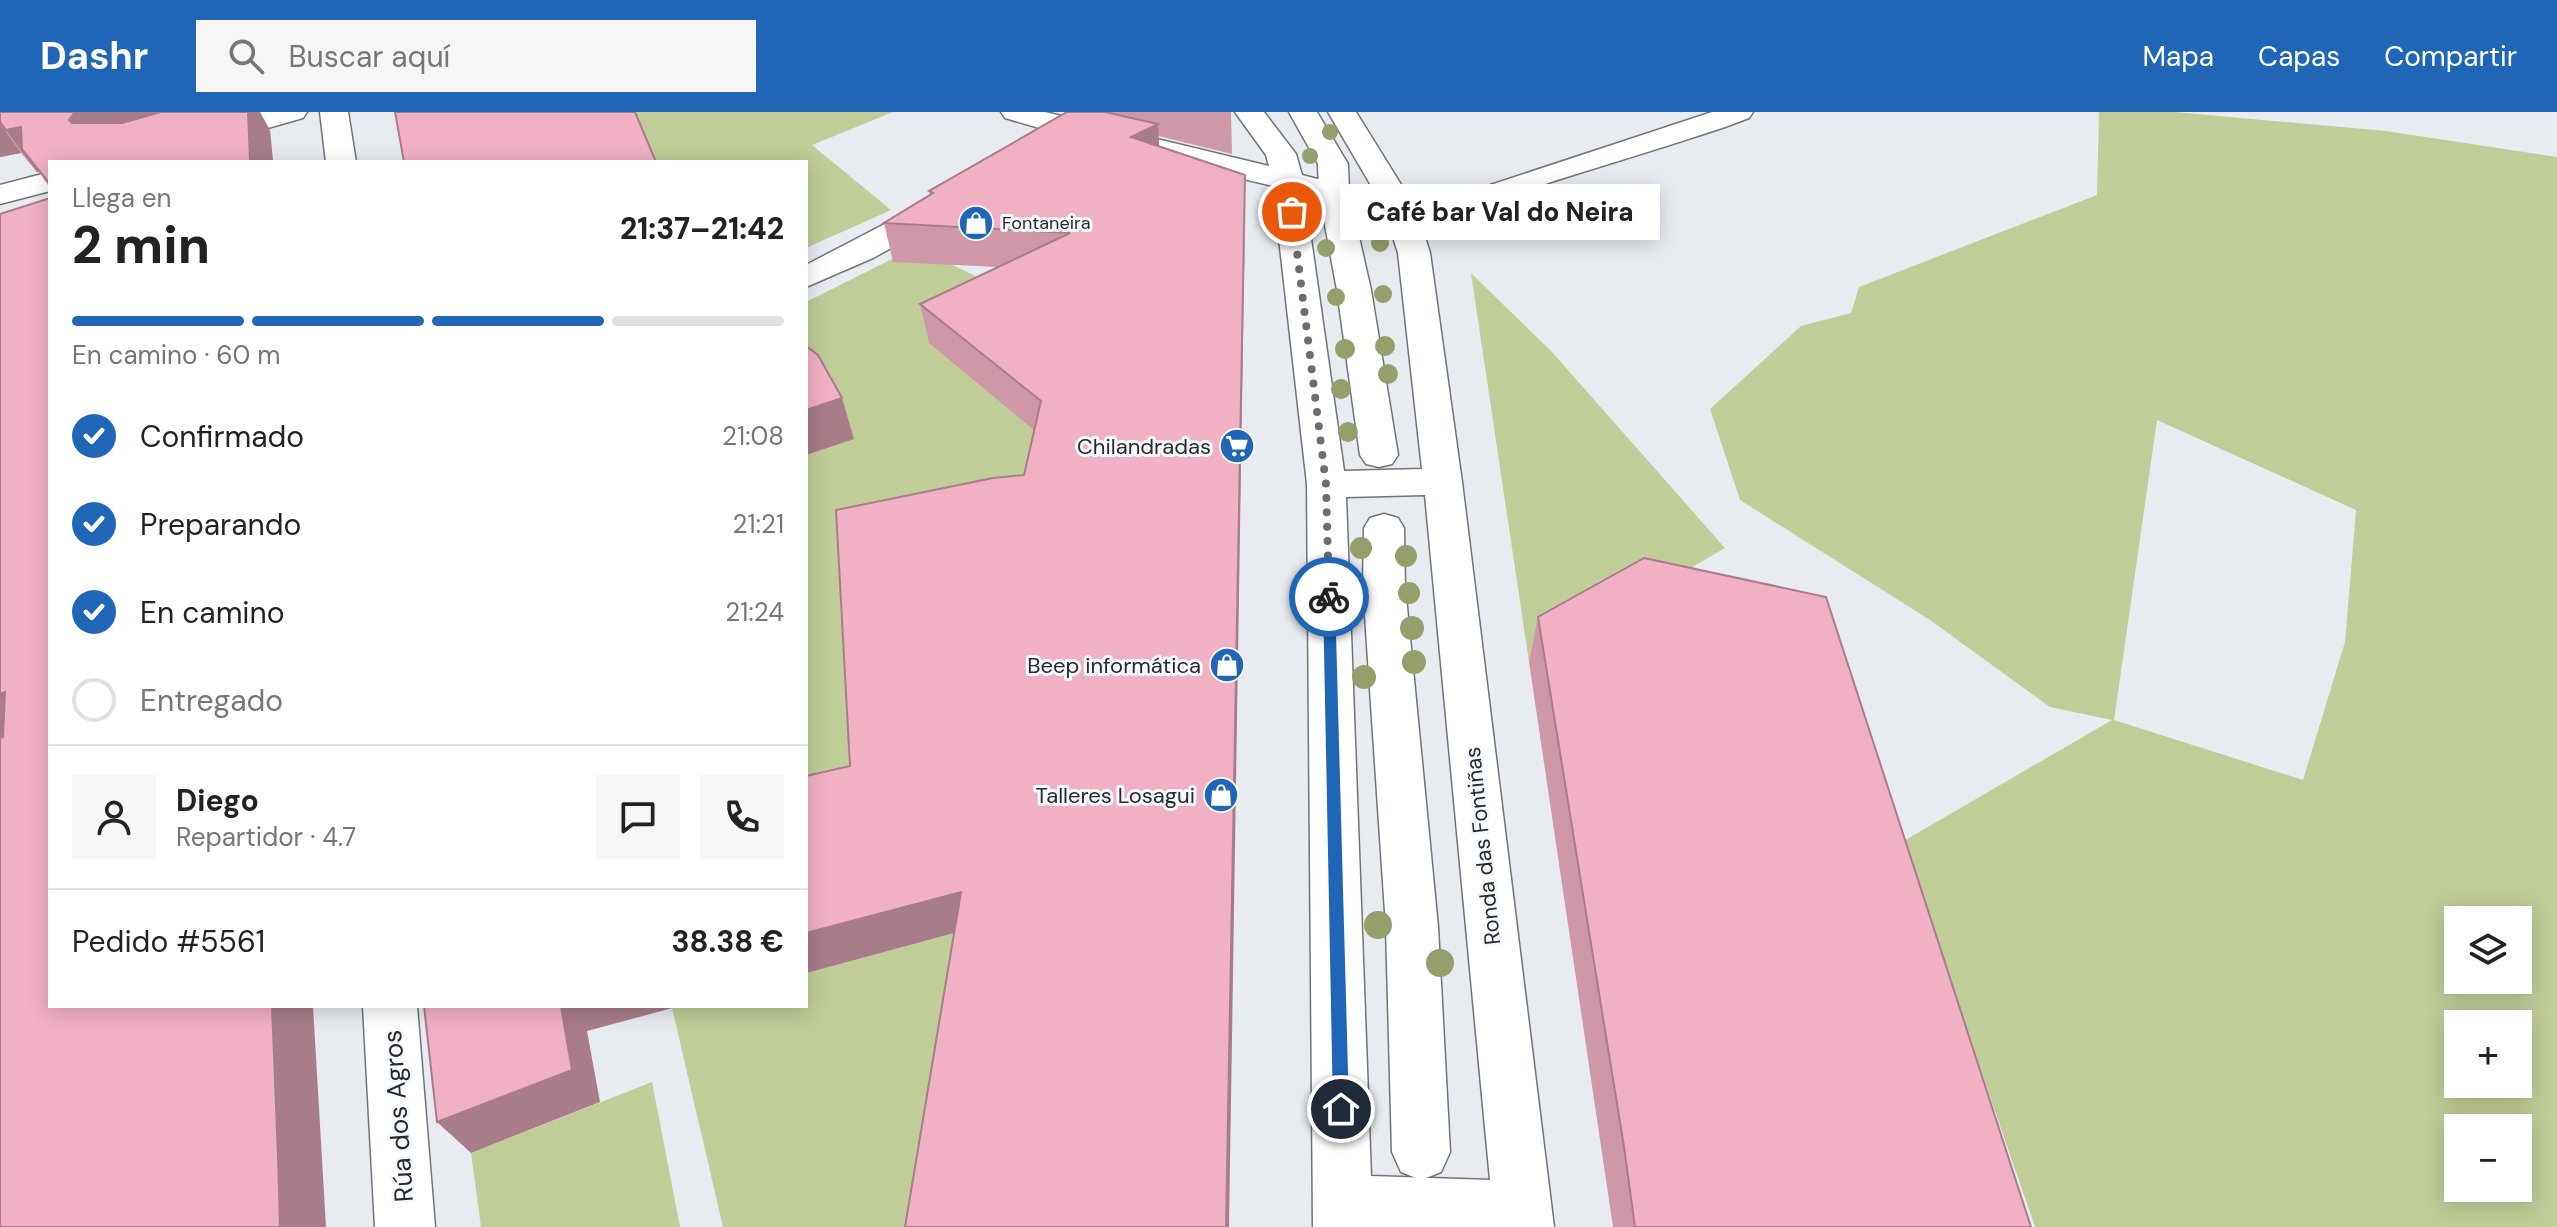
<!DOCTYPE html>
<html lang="es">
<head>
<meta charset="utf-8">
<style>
	body { margin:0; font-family:"DM Sans",sans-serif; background:#f6f6f6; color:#222; height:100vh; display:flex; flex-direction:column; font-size:30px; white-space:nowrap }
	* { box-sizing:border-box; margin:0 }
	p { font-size:26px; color:#767676 }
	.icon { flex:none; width:44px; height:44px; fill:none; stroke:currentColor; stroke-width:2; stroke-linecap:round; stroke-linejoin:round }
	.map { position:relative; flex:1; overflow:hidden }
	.panel { position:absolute; left:48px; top:48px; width:760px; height:848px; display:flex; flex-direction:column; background:#fff; border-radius:0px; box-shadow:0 4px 20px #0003 }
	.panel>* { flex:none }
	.controls { position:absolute; left:2444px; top:794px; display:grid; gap:16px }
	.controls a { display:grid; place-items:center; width:88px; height:88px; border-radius:0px; background:#fff; box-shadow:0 4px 20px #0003; font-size:40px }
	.pin { position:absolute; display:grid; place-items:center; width:68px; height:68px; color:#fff; margin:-34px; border:4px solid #fff; border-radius:50%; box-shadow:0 2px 8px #0007 }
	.courier { position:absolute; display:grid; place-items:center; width:80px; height:80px; margin:-40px; border:6px solid #1f66b6; border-radius:50%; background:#fff; color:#222; box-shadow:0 2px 10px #0007 }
	.bubble { position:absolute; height:56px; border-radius:0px; background:#fff; box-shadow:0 4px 20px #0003; font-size:26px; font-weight:800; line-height:56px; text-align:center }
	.headline em { font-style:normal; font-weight:800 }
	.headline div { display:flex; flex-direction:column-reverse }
	.headline { display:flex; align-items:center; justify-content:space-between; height:136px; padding:0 24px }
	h1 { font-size:52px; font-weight:800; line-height:60px }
	.bar { display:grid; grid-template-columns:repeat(4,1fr); gap:12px 8px; align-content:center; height:96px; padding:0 24px }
	.bar i { height:10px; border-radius:6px; background:#e0e0e0 }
	.bar .active { background:#1f66b6 }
	.bar p { grid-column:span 4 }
	.line { display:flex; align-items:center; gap:20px; padding:0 24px; border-top:2px solid #e0e0e0 }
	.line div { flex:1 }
	.round { display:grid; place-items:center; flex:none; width:84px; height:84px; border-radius:0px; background:#f6f6f6 }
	ol { padding:0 24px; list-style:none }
	li { display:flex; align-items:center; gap:24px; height:88px }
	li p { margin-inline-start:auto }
	li .icon { padding:8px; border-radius:50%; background:#1f66b6; color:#fff; stroke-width:4 }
	li:last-child { color:#767676 }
	li i { width:44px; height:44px; border:4px solid #e0e0e0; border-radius:50% }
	header { display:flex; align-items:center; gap:48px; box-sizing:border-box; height:112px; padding:0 40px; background:#1f66b6; color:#fff }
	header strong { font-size:38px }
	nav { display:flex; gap:44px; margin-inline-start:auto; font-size:28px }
	.search { width:560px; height:72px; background:#f6f6f6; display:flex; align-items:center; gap:20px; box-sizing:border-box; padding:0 28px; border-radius:0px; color:#767676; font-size:30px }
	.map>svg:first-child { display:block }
</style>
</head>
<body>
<header>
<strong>Dashr</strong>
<div class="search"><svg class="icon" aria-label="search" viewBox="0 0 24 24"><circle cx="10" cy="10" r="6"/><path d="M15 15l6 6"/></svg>Buscar aquí</div>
<nav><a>Mapa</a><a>Capas</a><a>Compartir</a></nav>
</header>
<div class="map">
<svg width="2557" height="1115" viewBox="0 0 2557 1115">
	<rect width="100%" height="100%" fill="#e8ecf1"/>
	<g fill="#c0cd98" fill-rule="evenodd">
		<polygon points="633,0 893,0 812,33 891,98 806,136 806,50 654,50"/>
		<path d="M2099,0H2175L2386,19L2557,45V1115H2035L1902,730L2112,608L2050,595L1930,508L1740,388L1710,297L1801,214L1851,201L1859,175L2097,83ZM2157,308L2356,398L2345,530L2303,668L2114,608ZM2458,808H2518V868H2458ZM2458,912H2518V972H2458ZM2458,1016H2518V1076H2458Z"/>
		<polygon points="916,135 1014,183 1052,306 993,578 806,706 806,190"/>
		<polygon points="1471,161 1552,240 1725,436 1529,550"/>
		<polygon points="973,816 926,1115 723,1115 672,896 806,894 806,860"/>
		<polygon points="652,970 680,1115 481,1115 471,1041"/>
	</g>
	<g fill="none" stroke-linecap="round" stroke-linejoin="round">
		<g stroke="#707478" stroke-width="3">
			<g id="pedestrian">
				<polygon points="1289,0 1317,0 1348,52 1349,81 1371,178 1398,343 1392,352 1379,355 1366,352 1360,343 1337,178 1319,81 1318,52"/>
				<polygon points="1384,402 1398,406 1404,416 1405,474 1438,815 1450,1040 1441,1060 1421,1068 1401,1060 1392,1040 1386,815 1363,474 1364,416 1370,406"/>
			</g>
		</g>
		<g stroke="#707478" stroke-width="3">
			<g id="minor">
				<polygon points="261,0 307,0 303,6 149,50 101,50 105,44"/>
				<polygon points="320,0 348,0 356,50 326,50"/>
				<path d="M1001,0H1045L1269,54L1266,43L1235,0H1264L1296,42L1302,63L1376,82L1328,0H1356L1410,87L1457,84L1712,0H1753L1749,6L1725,15C1668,34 1611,51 1554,69C1509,84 1468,105 1419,106L1430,141L1462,370L1554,1115H1313L1307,372L1273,74L1090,31L1005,6ZM1305,84L1386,103L1398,141L1422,357L1344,359ZM1425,383L1490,1068L1371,1064L1346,385Z"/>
				<polygon points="50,60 50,79 0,92 0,73"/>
				<polygon points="938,88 949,90 954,97 949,104 873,146 806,175 806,153 927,90"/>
				<polygon points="363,894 417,894 435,1115 375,1115"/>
			</g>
		</g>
		<use href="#pedestrian" fill="#fff" fill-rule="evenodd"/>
		<use href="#minor" fill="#fff" fill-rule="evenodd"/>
	</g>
	<g fill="#959f6c">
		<circle cx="1330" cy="20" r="8"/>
		<circle cx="1310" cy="44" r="8"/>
		<circle cx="1380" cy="131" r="9"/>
		<circle cx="1326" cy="136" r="9"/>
		<circle cx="1383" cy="182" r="9"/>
		<circle cx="1336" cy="185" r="9"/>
		<circle cx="1385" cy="234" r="10"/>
		<circle cx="1345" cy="237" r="10"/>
		<circle cx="1388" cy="262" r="10"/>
		<circle cx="1341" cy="277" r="10"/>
		<circle cx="1348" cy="320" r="10"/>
		<circle cx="1361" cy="436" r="11"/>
		<circle cx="1406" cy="444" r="11"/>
		<circle cx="1354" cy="470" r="11"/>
		<circle cx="1409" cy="481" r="11"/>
		<circle cx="1412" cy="516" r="12"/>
		<circle cx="1414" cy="550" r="12"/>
		<circle cx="1364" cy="565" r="12"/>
		<circle cx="1378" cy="813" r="14"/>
		<circle cx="1440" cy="851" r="14"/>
	</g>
	<g fill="#cf98a9">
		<polygon points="0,0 270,18 273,50 50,50 50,76 39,60 37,60 21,41 0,45"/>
		<polygon points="1067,0 1231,0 1232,42 1158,24 1159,34 1245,63 1245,101 954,821 806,861 806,664 850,654 1024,363 1034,318 929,231 920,192 997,155 893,150 884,111 930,83 929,79"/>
		<polygon points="1538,505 2031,1115 1613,1115 1529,550"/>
	</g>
	<g fill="#a97c8a">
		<polygon points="75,0 260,0 270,18 273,50 250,50 104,41 69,8"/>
		<polygon points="0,12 21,41 0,45"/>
		<polygon points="1158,12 1160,50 1131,25"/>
		<polygon points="21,15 22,37 39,60 37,60 6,18"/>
		<polygon points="1245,63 1245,101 1229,1115 1226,1115"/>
		<polygon points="842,286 854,327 806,343 806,298"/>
		<polygon points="5,580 50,622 0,643 0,582"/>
		<polygon points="961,780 972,816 806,861 806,821"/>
		<polygon points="272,894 313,894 326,1115 280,1115"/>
		<polygon points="561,894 680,894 587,919 600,990 471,1041 437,1010"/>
	</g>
	<g fill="#f1b1c5" stroke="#a97c8a" stroke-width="2">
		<polygon points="0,0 75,0 69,8 72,11 122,11 161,0 248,0 250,50 50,50 50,72 22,37 21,15 6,18 0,10"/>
		<polygon points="395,0 635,0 656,50 404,50"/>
		<polygon points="1067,0 1105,0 1158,12 1131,25 1245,63 1226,1115 905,1115 961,780 806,821 806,664 850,654 836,398 993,366 1024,363 1041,289 920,192 1070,121 884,111 933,81 929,79"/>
		<polygon points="50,86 50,894 272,894 278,1044 280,1115 0,1115 0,626 3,625 5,580 0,582 0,102"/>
		<polygon points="806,234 818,243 842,286 806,298"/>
		<polygon points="1644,446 1826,485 2031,1115 1635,1115 1624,1035 1538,505"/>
		<polygon points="424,894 561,894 572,958 437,1010"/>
	</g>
	<polygon fill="#1f66b6" points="1329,481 1335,485 1349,997 1341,1005 1333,997 1323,485"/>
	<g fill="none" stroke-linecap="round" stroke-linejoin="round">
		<polyline stroke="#6b6d70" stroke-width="8" stroke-dasharray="0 14.4" points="1292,100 1326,372 1329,485"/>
	</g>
	<defs>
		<g id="shop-disc" transform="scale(1.8)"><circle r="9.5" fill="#1f66b6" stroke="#f5f9fe"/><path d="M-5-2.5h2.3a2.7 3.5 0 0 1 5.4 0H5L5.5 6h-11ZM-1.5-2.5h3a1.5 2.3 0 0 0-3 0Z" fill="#fff"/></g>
		<g id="supermarket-disc" transform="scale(1.8)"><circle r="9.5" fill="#1f66b6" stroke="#f5f9fe"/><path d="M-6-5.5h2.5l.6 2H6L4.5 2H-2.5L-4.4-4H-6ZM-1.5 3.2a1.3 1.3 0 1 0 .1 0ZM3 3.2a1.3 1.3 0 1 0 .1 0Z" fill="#fff"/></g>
	</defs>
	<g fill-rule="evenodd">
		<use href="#shop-disc" x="976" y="111"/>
		<use href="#supermarket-disc" x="1237" y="334"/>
		<use href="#shop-disc" x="1227" y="553"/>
		<use href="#shop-disc" x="1221" y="683"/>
	</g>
	<g text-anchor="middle" stroke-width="6" stroke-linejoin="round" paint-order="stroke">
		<g font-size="18" fill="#28292b" stroke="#f5f9fe" text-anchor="start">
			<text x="1002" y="117">Fontaneira</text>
		</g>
		<g font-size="22" fill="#28292b" stroke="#f5f9fe" text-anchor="end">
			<text x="1211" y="342">Chilandradas</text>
			<text x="1201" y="561">Beep informática</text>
			<text x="1195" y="691">Talleres Losagui</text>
		</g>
		<g font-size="22" fill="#28292b" stroke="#f5f9fe">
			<text transform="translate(1482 734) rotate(-96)" y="8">Ronda das Fontiñas</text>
		</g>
		<g font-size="26" fill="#28292b" stroke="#f5f9fe">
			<text transform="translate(398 1004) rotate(-94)" y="9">Rúa dos Agros</text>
		</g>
	</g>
</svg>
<div class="controls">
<a><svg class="icon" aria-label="layers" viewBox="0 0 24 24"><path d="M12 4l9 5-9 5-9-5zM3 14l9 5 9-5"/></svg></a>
<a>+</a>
<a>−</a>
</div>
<div class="pin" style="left:1292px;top:100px;background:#ea580c"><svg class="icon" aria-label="bag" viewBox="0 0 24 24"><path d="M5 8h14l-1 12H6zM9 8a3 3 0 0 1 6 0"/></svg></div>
<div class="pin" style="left:1341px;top:997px;background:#1f2937"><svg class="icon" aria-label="home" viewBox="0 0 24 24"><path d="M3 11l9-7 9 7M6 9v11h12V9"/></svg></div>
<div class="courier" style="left:1329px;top:485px"><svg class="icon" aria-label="bike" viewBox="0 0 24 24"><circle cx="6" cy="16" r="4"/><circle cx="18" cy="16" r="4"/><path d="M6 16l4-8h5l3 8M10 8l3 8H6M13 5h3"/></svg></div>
<div class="bubble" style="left:1340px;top:72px;width:320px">Café bar Val do Neira</div>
<section class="panel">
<div class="headline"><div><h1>2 min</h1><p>Llega en</p></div><em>21:37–21:42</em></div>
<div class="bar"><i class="active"></i><i class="active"></i><i class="active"></i><i></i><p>En camino · 60 m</p></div>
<ol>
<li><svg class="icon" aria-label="check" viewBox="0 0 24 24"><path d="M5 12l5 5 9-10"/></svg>Confirmado<p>21:08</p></li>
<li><svg class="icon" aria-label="check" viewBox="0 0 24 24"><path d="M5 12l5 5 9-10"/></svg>Preparando<p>21:21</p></li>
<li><svg class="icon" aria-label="check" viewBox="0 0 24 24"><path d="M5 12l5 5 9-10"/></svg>En camino<p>21:24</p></li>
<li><i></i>Entregado</li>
</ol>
<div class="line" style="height:144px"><a class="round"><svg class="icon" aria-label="person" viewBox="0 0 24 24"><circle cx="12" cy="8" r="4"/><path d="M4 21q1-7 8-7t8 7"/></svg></a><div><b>Diego</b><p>Repartidor · 4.7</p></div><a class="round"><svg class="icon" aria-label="chat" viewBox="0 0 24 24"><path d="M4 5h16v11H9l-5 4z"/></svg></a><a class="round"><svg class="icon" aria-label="phone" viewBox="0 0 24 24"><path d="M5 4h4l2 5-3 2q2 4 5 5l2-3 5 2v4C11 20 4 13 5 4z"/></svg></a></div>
<div class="line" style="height:104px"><div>Pedido #5561</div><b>38.38 €</b></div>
</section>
</div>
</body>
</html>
